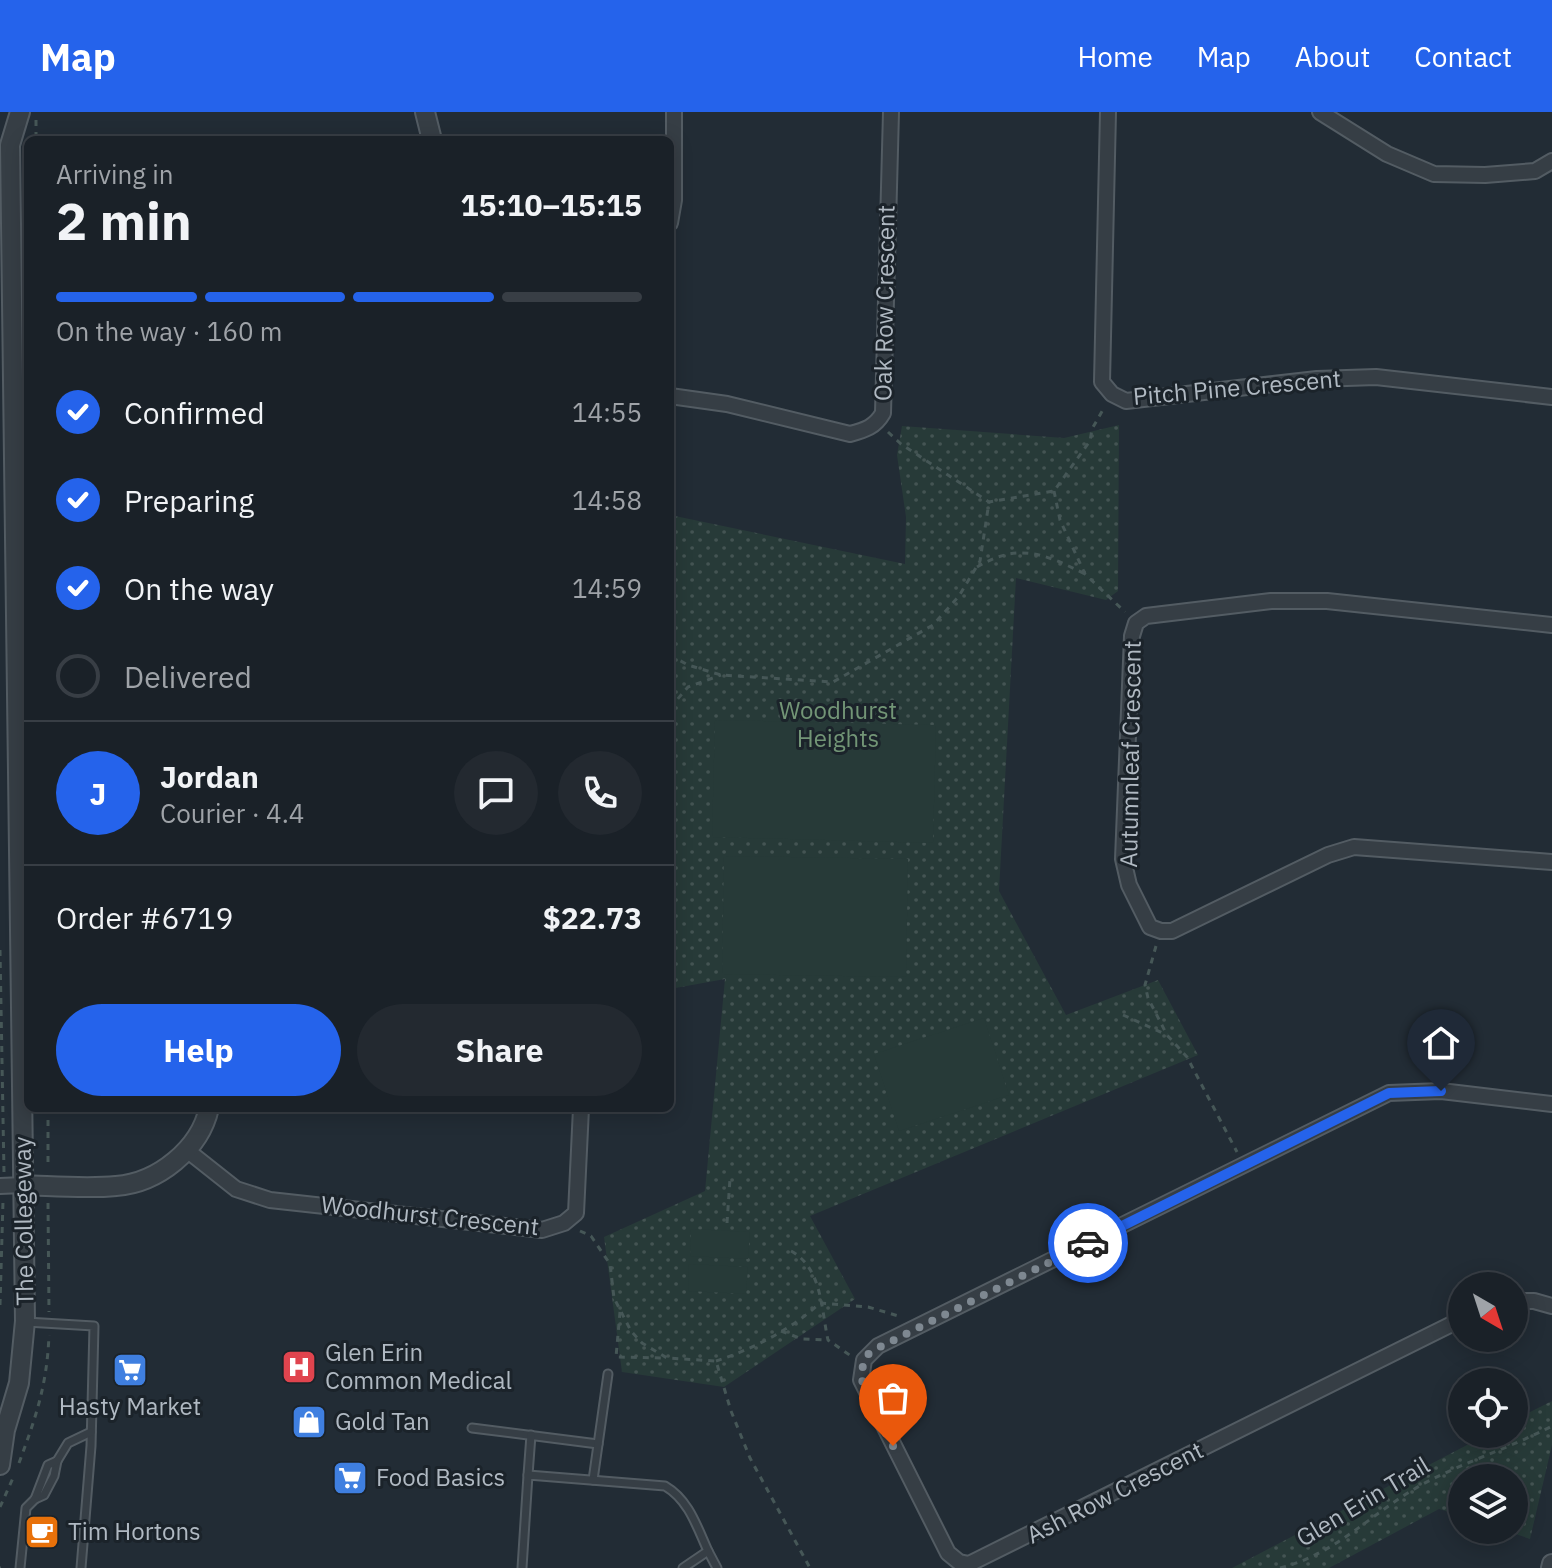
<!DOCTYPE html>
<html lang="en">
<head>
<meta charset="utf-8">
<style>
	body { margin:0; font-family:"IBM Plex Sans",sans-serif; background:#232930; color:#f1f3f6; height:100vh; display:flex; flex-direction:column; font-size:30px; white-space:nowrap }
	* { box-sizing:border-box; margin:0 }
	p { font-size:26px; color:#9fa3a8 }
	.icon { flex:none; width:44px; height:44px; fill:none; stroke:currentColor; stroke-width:2; stroke-linecap:round; stroke-linejoin:round }
	.map { position:relative; flex:1; overflow:hidden }
	.sheet { position:absolute; left:24px; top:24px; width:650px; height:976px; display:flex; flex-direction:column; background:#1a2128; border-radius:12px; box-shadow:0 4px 20px #0003,0 0 0 2px #383e45 }
	.sheet>* { flex:none }
	.needle { width:52px; rotate:141deg }
	.buttons { position:absolute; left:1448px; top:1160px; display:grid; gap:16px }
	.buttons a { display:grid; place-items:center; width:80px; height:80px; border-radius:50%; background:#1a2128; box-shadow:0 4px 20px #0003,0 0 0 2px #383e45; font-size:40px }
	.pin { position:absolute; display:grid; place-items:center; width:68px; height:68px; color:#fff; margin:-82px -34px; border-radius:50% 50% 50% 0; rotate:-45deg; box-shadow:0 0 8px #0007 }
	.pin .icon { rotate:45deg }
	.courier { position:absolute; display:grid; place-items:center; width:80px; height:80px; margin:-40px; border:6px solid #2563eb; border-radius:50%; background:#fff; color:#222; box-shadow:0 2px 10px #0007 }
	.head em { font-style:normal; font-weight:700 }
	.head div { display:flex; flex-direction:column-reverse }
	.head { display:flex; align-items:center; justify-content:space-between; height:136px; padding:0 32px }
	h1 { font-size:52px; font-weight:700; line-height:60px }
	.bar { display:grid; grid-template-columns:repeat(4,1fr); gap:12px 8px; align-content:center; height:96px; padding:0 32px }
	.bar i { height:10px; border-radius:6px; background:#383e45 }
	.bar .on { background:#2563eb }
	.bar p { grid-column:span 4 }
	.line { display:flex; align-items:center; gap:20px; padding:0 32px; border-top:2px solid #383e45 }
	.line div { flex:1 }
	.round { display:grid; place-items:center; flex:none; width:84px; height:84px; border-radius:42px; background:#232930 }
	ol { padding:0 32px; list-style:none }
	li { display:flex; align-items:center; gap:24px; height:88px }
	li p { margin-inline-start:auto }
	li .icon { padding:8px; border-radius:50%; background:#2563eb; color:#fff; stroke-width:4 }
	li:last-child { color:#9fa3a8 }
	li i { width:44px; height:44px; border:4px solid #383e45; border-radius:50% }
	.primary-button { display:flex; gap:16px; margin-top:auto; padding:16px 32px }
	.primary-button a { flex:1; height:92px; border-radius:48px; background:#2563eb; color:#fff; font-size:32px; font-weight:700; line-height:92px; text-align:center }
	.primary-button a+a { background:#232930; color:#f1f3f6 }
	header { display:flex; align-items:center; gap:48px; box-sizing:border-box; height:112px; padding:0 40px; background:#2563eb; color:#fff }
	header strong { font-size:38px }
	nav { display:flex; gap:44px; margin-inline-start:auto; font-size:28px }
	.map>svg:first-child { display:block }
</style>
</head>
<body>
<header>
<strong>Map</strong>
<nav><a>Home</a><a>Map</a><a>About</a><a>Contact</a></nav>
</header>
<div class="map">
<svg width="1552" height="1456" viewBox="0 0 1552 1456">
	<defs>
		<pattern id="green-dots" width="8" height="8" patternUnits="userSpaceOnUse" patternTransform="scale(2)"><rect width="8" height="8" fill="#273a38"/><path d="M2 2h.1M6 6h.1" fill="none" stroke="#445453" stroke-width="1.8" stroke-linecap="round"/></pattern>
	</defs>
	<rect width="100%" height="100%" fill="#222c35"/>
	<g fill="url(#green-dots)">
		<polygon points="1119,313 1118,479 1106,488 1016,466 999,779 1066,903 1158,868 1198,943 810,1104 855,1187 724,1275 622,1260 604,1125 705,1079 725,867 670,877 670,403 905,452 906,405 897,343 902,314 1064,326"/>
		<polygon points="1552,1289 1552,1333 1530,1427 1504,1418 1514,1418 1514,1366 1462,1366 1462,1404 1439,1397 1329,1456 1232,1456 1488,1322 1514,1322 1514,1308"/>
	</g>
	<g fill="#273a38">
		<polygon points="715,608 936,613 933,731 712,725"/>
		<polygon points="724,744 908,747 906,865 722,862"/>
		<polygon points="984,906 1009,983 899,1019 874,942"/>
		<polygon points="691,1117 750,1120 748,1147 690,1144"/>
		<polygon points="689,1152 748,1155 746,1182 688,1179"/>
	</g>
	<g fill="none" stroke-linecap="round" stroke-linejoin="round">
		<g stroke="#535c63" stroke-width="11">
			<g id="service">
				<polyline points="26,1210 94,1214 91,1334 81,1456"/>
				<polyline points="472,1316 598,1332"/>
				<polyline points="528,1363 531,1323"/>
				<polyline points="593,1368 608,1262"/>
				<polyline points="35,1387 44,1383 54,1364 57,1349"/>
				<polyline points="708,1439 717,1456"/>
				<polyline points="20,1456 26,1396 35,1387 48,1353 57,1349 68,1331 91,1320"/>
				<path d="M522,1456L528,1363L665,1374C689,1388 697,1415 708,1439L683,1456"/>
			</g>
		</g>
		<g stroke="#535c63" stroke-width="18">
			<g id="minor">
				<polyline points="1108,0 1102,270 1112,282 1126,289 1317,267 1376,265 1552,285"/>
				<polyline points="1320,0 1387,42 1434,62 1485,63 1535,59 1552,49"/>
				<polyline points="670,111 674,88 674,0"/>
				<path d="M670,284L727,292L850,322C865,318 875,315 883,301L891,0"/>
				<polyline points="1552,513 1327,489 1271,489 1146,504 1136,511 1132,524 1123,747 1129,773 1150,815 1161,819 1172,819 1328,743 1354,735 1552,750"/>
				<polyline points="188,1039 236,1077 270,1088 542,1118 564,1111 576,1101 581,996"/>
				<polyline points="0,1074 23,1073"/>
				<polyline points="1514,1189 1534,1189 1552,1194"/>
				<polyline points="1462,1207 969,1452 959,1450 948,1441 861,1268 864,1248 878,1234 1389,981 1441,979 1552,992"/>
			</g>
		</g>
		<g stroke="#535c63" stroke-width="22">
			<g id="tertiary">
				<polyline points="425,0 432,28"/>
				<path d="M23,1073C54,1074 86,1077 116,1074C158,1071 200,1037 209,996"/>
				<polyline points="0,1353 5,1318 19,1271 25,1209 10,33 20,0"/>
				<polyline points="1551,1456 1552,1452"/>
			</g>
		</g>
		<g stroke="#465757" stroke-width="3" stroke-dasharray="6 6" stroke-linecap="butt">
			<polyline points="36,8 36,28"/>
			<polyline points="888,320 901,332 989,390"/>
			<polyline points="1054,379 1060,408 1085,462 1125,500"/>
			<path d="M977,455C1019,430 1045,442 1085,462"/>
			<polyline points="670,543 688,553 721,563 833,570 933,513 959,484 980,449 989,390 1054,379 1090,329 1092,317 1105,294"/>
			<polyline points="670,582 671,594"/>
			<polyline points="670,596 688,575 721,563"/>
			<polyline points="1156,834 1145,873 1148,886 1167,923 1187,945 1237,1040"/>
			<polyline points="0,838 4,1061"/>
			<polyline points="1123,903 1167,923"/>
			<polyline points="48,996 48,1056"/>
			<polyline points="48,1091 49,1200"/>
			<polyline points="727,1111 730,1067"/>
			<polyline points="580,1119 591,1124 610,1152 614,1186 631,1219 642,1231 667,1246 716,1249 731,1299 750,1346 810,1456"/>
			<path d="M791,1139C822,1156 821,1196 828,1228L851,1244"/>
			<polyline points="0,1193 3,1089"/>
			<polyline points="620,1200 616,1245 663,1246"/>
			<polyline points="781,1219 802,1227 828,1228"/>
			<path d="M716,1249C753,1237 792,1217 820,1191L868,1195L902,1205"/>
			<path d="M19,1351C36,1305 47,1273 49,1223"/>
			<polyline points="0,1395 13,1366"/>
			<polyline points="0,1456 1,1456"/>
			<path d="M1280,1456C1337,1442 1372,1400 1423,1372C1464,1350 1510,1336 1552,1314"/>
		</g>
		<use href="#service" stroke="#363e45" stroke-width="7"/>
		<use href="#minor" stroke="#363e45" stroke-width="14"/>
		<use href="#tertiary" stroke="#363e45" stroke-width="18"/>
	</g>
	<g fill="none" stroke-linecap="round" stroke-linejoin="round">
		<path stroke="#7e8891" stroke-width="8" stroke-dasharray="0 14.4" d="M893,1334C879,1307 847,1268 870,1240L1088,1131"/>
		<polyline stroke="#2563eb" stroke-width="10" points="1088,1131 1389,981 1441,979"/>
	</g>
	<defs>
		<g id="hospital-square" transform="scale(1.8)"><rect x="-9" y="-9" width="18" height="18" rx="4" fill="#e0444e" stroke="#1b232a"/><path d="M-5-5h3v3.5h4V-5h3V5h-3V1.5h-4V5h-3Z" fill="#fff"/></g>
		<g id="supermarket-square" transform="scale(1.8)"><rect x="-9" y="-9" width="18" height="18" rx="4" fill="#3f7fe0" stroke="#1b232a"/><path d="M-6-5.5h2.5l.6 2H6L4.5 2H-2.5L-4.4-4H-6ZM-1.5 3.2a1.3 1.3 0 1 0 .1 0ZM3 3.2a1.3 1.3 0 1 0 .1 0Z" fill="#fff"/></g>
		<g id="shop-square" transform="scale(1.8)"><rect x="-9" y="-9" width="18" height="18" rx="4" fill="#3f7fe0" stroke="#1b232a"/><path d="M-5-2.5h2.3a2.7 3.5 0 0 1 5.4 0H5L5.5 6h-11ZM-1.5-2.5h3a1.5 2.3 0 0 0-3 0Z" fill="#fff"/></g>
		<g id="cafe-square" transform="scale(1.8)"><rect x="-9" y="-9" width="18" height="18" rx="4" fill="#e8710a" stroke="#1b232a"/><path d="M-5.5-4.5H6V0H3Q3 3.5 0 3.5H-2.5Q-5.5 3.5-5.5 0ZM3-3.2v2h1.7v-2ZM-6 4.5H4V6H-6Z" fill="#fff"/></g>
	</defs>
	<g fill-rule="evenodd">
		<use href="#hospital-square" x="299" y="1255"/>
		<use href="#supermarket-square" x="130" y="1258"/>
		<use href="#shop-square" x="309" y="1310"/>
		<use href="#supermarket-square" x="350" y="1366"/>
		<use href="#cafe-square" x="42" y="1420"/>
	</g>
	<g text-anchor="middle" stroke-width="6" stroke-linejoin="round" paint-order="stroke">
		<g font-size="24" fill="#b0b9c2" stroke="#1b232a">
			<text transform="translate(885 191) rotate(-89)" y="8">Oak Row Crescent</text>
			<text transform="translate(1237 276) rotate(-5)" y="8">Pitch Pine Crescent</text>
			<text transform="translate(1131 642) rotate(-89)" y="8">Autumnleaf Crescent</text>
			<text transform="translate(430 1104) rotate(6)" y="8">Woodhurst Crescent</text>
			<text transform="translate(24 1109) rotate(-91)" y="8">The Collegeway</text>
			<text transform="translate(1115 1381) rotate(-27)" y="8">Ash Row Crescent</text>
			<text transform="translate(1363 1390) rotate(-31)" y="8">Glen Erin Trail</text>
		</g>
		<g font-size="24" fill="#729576" stroke="#1b232a">
			<text x="838" y="607">Woodhurst<tspan x="838" dy="28">Heights</tspan></text>
		</g>
		<g font-size="24" fill="#b0b9c2" stroke="#1b232a" text-anchor="start">
			<text x="325" y="1249">Glen Erin<tspan x="325" dy="28">Common Medical</tspan></text>
			<text x="130" y="1303" text-anchor="middle">Hasty Market</text>
			<text x="335" y="1318">Gold Tan</text>
			<text x="376" y="1374">Food Basics</text>
			<text x="68" y="1428">Tim Hortons</text>
		</g>
	</g>
</svg>
<div class="buttons">
<a><svg class="needle" viewBox="-14 -14 28 28"><path d="M0-13l5 13h-10z" fill="#e53935"/><path d="M0 13l5-13h-10z" fill="#9fa3a8"/></svg></a>
<a><svg class="icon" aria-label="locate" viewBox="0 0 24 24"><circle cx="12" cy="12" r="6"/><path d="M12 2v4M12 18v4M2 12h4M18 12h4"/></svg></a>
<a><svg class="icon" aria-label="layers" viewBox="0 0 24 24"><path d="M12 4l9 5-9 5-9-5zM3 14l9 5 9-5"/></svg></a>
</div>
<div class="pin" style="left:893px;top:1334px;background:#ea580c"><svg class="icon" aria-label="bag" viewBox="0 0 24 24"><path d="M5 8h14l-1 12H6zM9 8a3 3 0 0 1 6 0"/></svg></div>
<div class="pin" style="left:1441px;top:979px;background:#1f2937"><svg class="icon" aria-label="home" viewBox="0 0 24 24"><path d="M3 11l9-7 9 7M6 9v11h12V9"/></svg></div>
<div class="courier" style="left:1088px;top:1131px"><svg class="icon" aria-label="car" viewBox="0 0 24 24"><path d="M5 17H2v-5l4-1 3-4h7l3 4 3 1v5h-3M9 17h6M6 11h13"/><circle cx="7" cy="17" r="2"/><circle cx="17" cy="17" r="2"/></svg></div>
<section class="sheet">
<div class="head"><div><h1>2 min</h1><p>Arriving in</p></div><em>15:10–15:15</em></div>
<div class="bar"><i class="on"></i><i class="on"></i><i class="on"></i><i></i><p>On the way · 160 m</p></div>
<ol>
<li><svg class="icon" aria-label="check" viewBox="0 0 24 24"><path d="M5 12l5 5 9-10"/></svg>Confirmed<p>14:55</p></li>
<li><svg class="icon" aria-label="check" viewBox="0 0 24 24"><path d="M5 12l5 5 9-10"/></svg>Preparing<p>14:58</p></li>
<li><svg class="icon" aria-label="check" viewBox="0 0 24 24"><path d="M5 12l5 5 9-10"/></svg>On the way<p>14:59</p></li>
<li><i></i>Delivered</li>
</ol>
<div class="line" style="height:144px"><b class="round" style="background:#2563eb;color:#fff">J</b><div><b>Jordan</b><p>Courier · 4.4</p></div><a class="round"><svg class="icon" aria-label="chat" viewBox="0 0 24 24"><path d="M4 5h16v11H9l-5 4z"/></svg></a><a class="round"><svg class="icon" aria-label="phone" viewBox="0 0 24 24"><path d="M5 4h4l2 5-3 2q2 4 5 5l2-3 5 2v4C11 20 4 13 5 4z"/></svg></a></div>
<div class="line" style="height:104px"><div>Order #6719</div><b>$22.73</b></div>
<div class="primary-button"><a>Help</a><a>Share</a></div>
</section>
</div>
</body>
</html>
